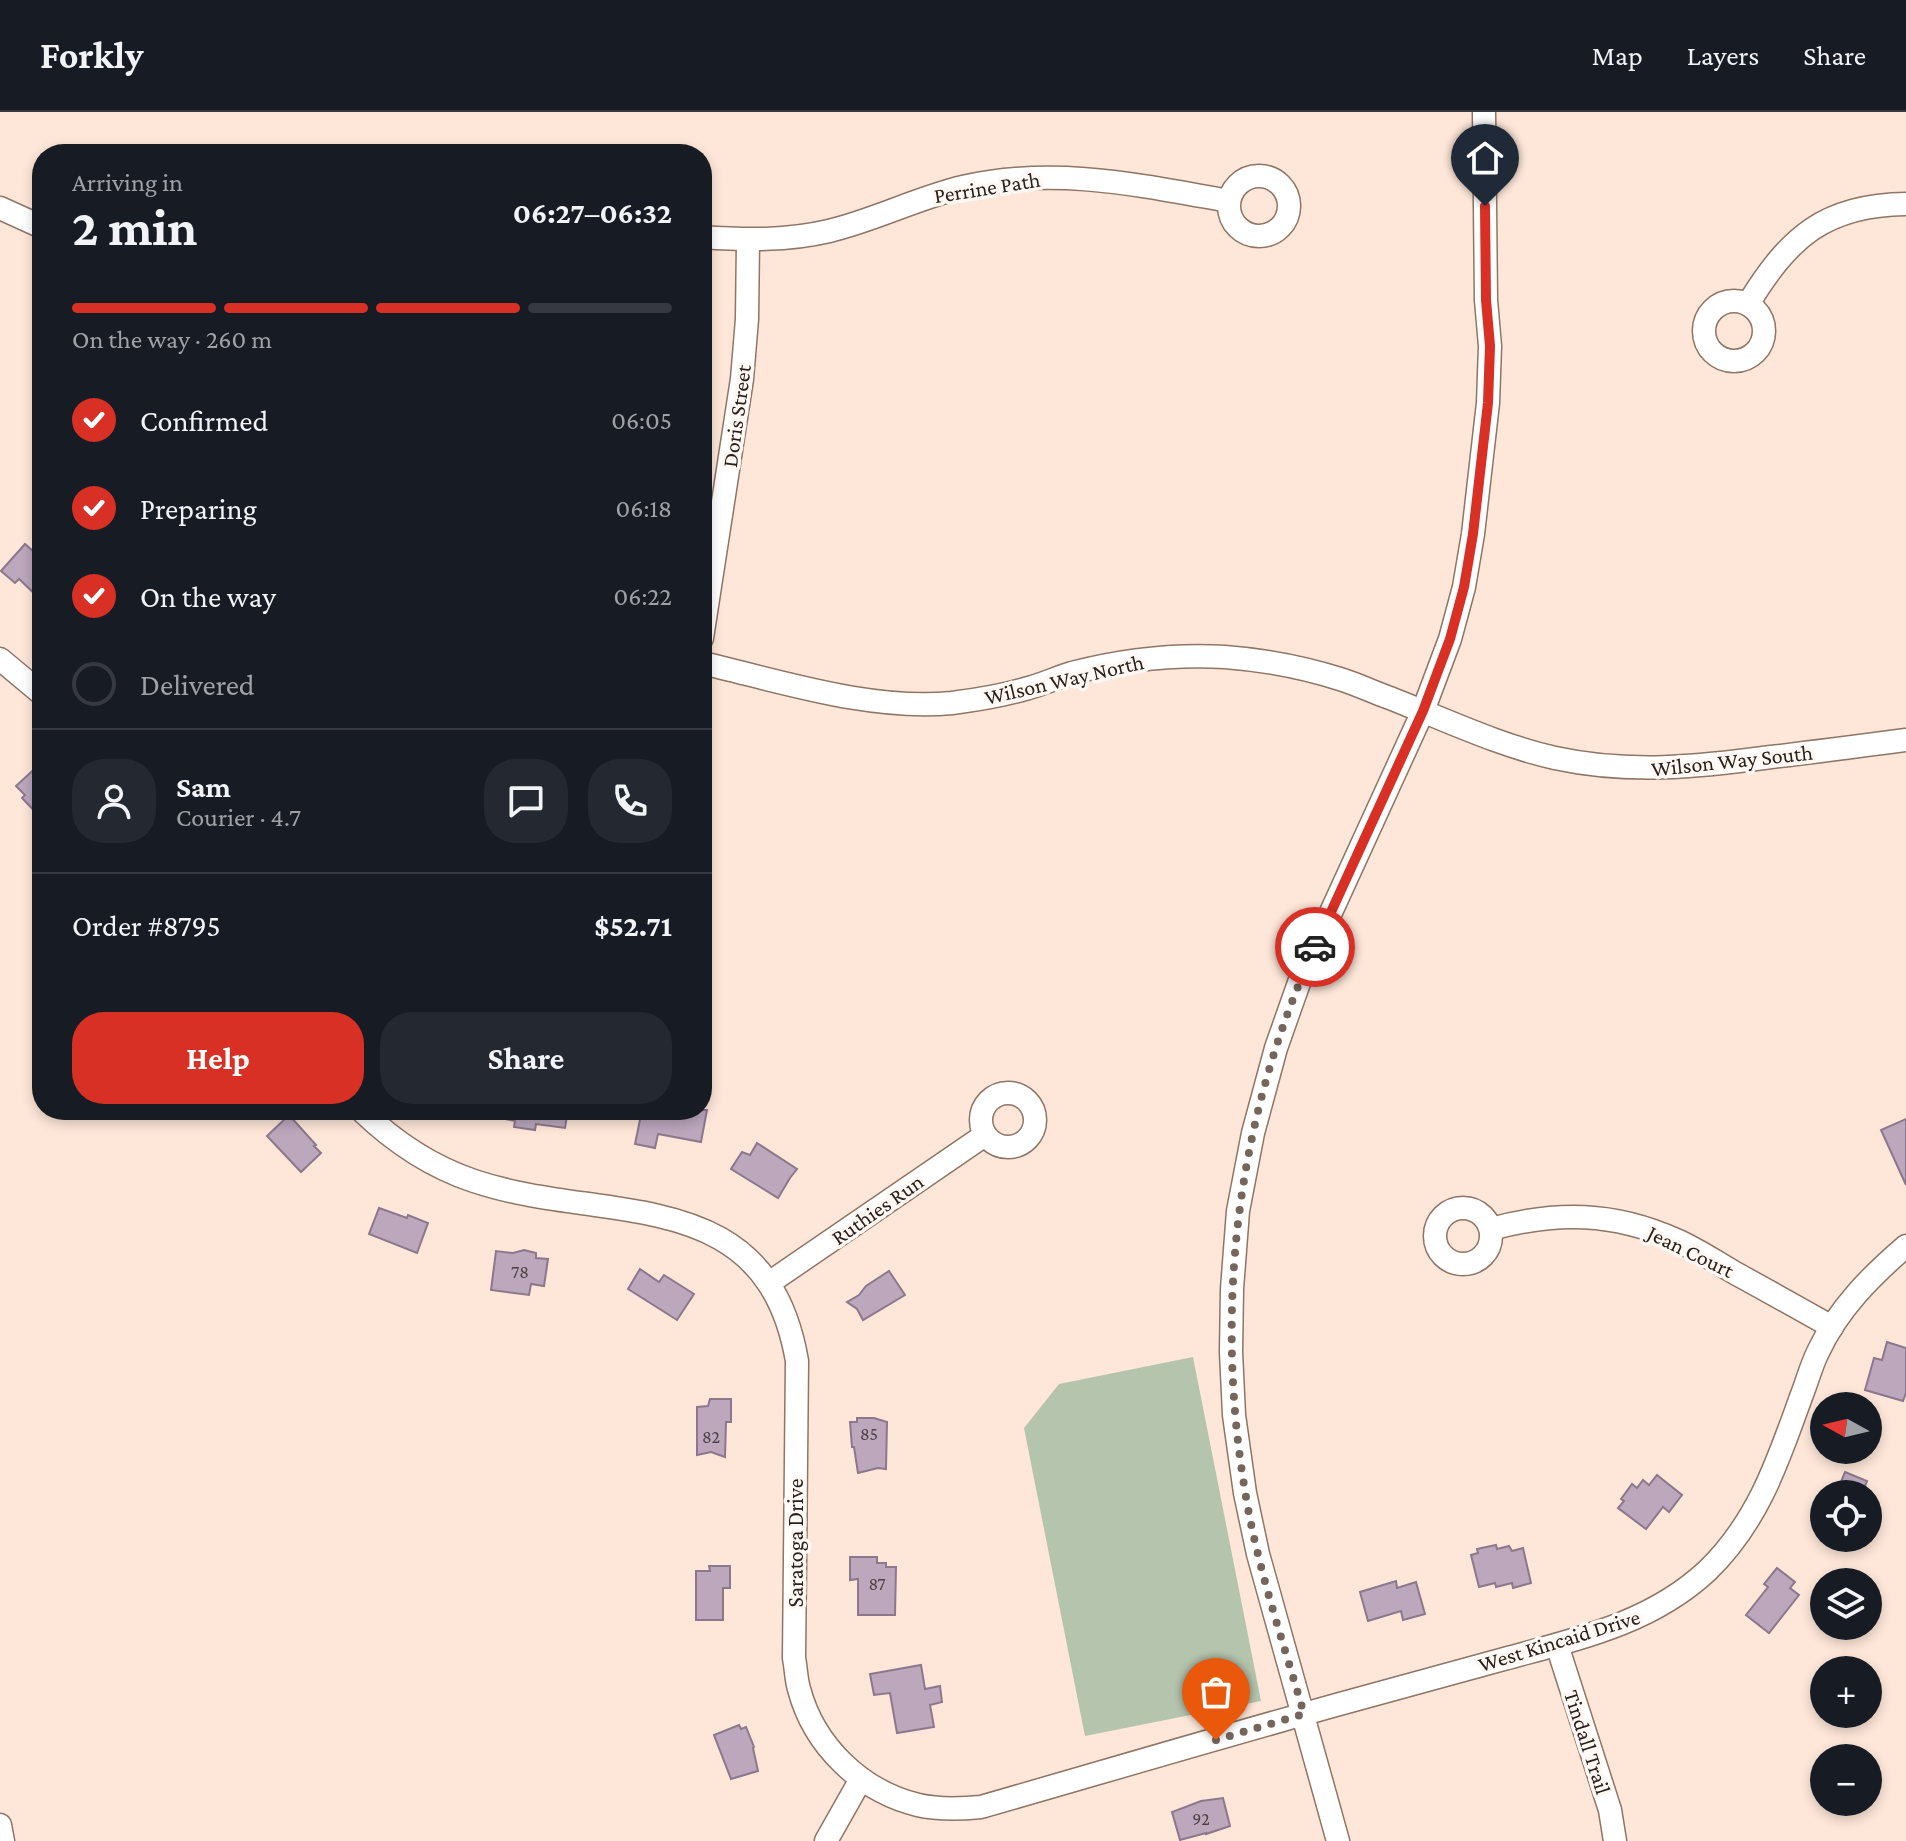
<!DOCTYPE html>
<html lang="en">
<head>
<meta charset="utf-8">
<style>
	body { margin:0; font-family:"Crimson Pro",serif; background:#242831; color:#f1f3f6; height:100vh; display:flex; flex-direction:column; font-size:30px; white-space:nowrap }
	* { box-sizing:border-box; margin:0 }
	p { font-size:26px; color:#9ea1a6 }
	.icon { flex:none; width:44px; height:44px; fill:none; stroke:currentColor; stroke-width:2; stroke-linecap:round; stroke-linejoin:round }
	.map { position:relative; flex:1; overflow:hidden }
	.panel { position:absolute; left:32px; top:32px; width:680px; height:976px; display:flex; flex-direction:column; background:#171b24; border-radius:32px; box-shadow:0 4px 12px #0003 }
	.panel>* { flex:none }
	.needle { width:52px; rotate:278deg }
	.buttons { position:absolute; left:1810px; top:1280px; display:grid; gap:16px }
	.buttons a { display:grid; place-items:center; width:72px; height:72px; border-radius:50%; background:#171b24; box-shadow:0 4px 12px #0003; font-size:40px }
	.pin { position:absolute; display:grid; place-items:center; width:68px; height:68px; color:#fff; margin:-82px -34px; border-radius:50% 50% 50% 0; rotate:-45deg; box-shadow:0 0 8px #0007 }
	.pin .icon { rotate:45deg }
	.courier { position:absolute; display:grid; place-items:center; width:80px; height:80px; margin:-40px; border:6px solid #d93025; border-radius:50%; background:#fff; color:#222; box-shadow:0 2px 10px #0007 }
	.headline em { font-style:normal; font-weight:700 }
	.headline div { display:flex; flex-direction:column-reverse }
	.headline { display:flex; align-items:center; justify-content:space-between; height:136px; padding:0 40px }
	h1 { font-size:52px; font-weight:700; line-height:60px }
	.bar { display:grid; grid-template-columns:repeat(4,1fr); gap:12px 8px; align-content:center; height:96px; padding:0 40px }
	.bar i { height:10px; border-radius:6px; background:#363941 }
	.bar .active { background:#d93025 }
	.bar p { grid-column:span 4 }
	.line { display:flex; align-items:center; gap:20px; padding:0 40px; border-top:2px solid #363941 }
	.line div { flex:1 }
	.round { display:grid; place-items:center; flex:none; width:84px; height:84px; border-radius:32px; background:#242831 }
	ol { padding:0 40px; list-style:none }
	li { display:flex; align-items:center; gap:24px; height:88px }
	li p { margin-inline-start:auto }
	li .icon { padding:8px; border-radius:50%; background:#d93025; color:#fff; stroke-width:4 }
	li:last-child { color:#9ea1a6 }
	li i { width:44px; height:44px; border:4px solid #363941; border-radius:50% }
	.button { display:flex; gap:16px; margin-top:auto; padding:16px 40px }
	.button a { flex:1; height:92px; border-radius:32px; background:#d93025; color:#fff; font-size:32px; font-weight:700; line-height:92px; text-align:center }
	.button a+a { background:#242831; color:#f1f3f6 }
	header { display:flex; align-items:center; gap:48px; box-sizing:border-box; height:112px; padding:0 40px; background:#171b24; border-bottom:2px solid #363941 }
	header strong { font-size:38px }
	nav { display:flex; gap:44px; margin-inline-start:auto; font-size:28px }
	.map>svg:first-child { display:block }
</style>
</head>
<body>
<header>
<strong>Forkly</strong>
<nav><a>Map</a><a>Layers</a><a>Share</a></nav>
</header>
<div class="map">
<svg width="1906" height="1729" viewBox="0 0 1906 1729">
	<rect width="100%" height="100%" fill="#fee7d9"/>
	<polygon fill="#b5c4ad" points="1193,1245 1261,1589 1085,1624 1024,1316 1059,1272"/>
	<g fill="#bca7bd" stroke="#8c778c" stroke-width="2">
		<polygon points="25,432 42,447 42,489 19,467 15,471 1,459"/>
		<polygon points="42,650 42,707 22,686 25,683 16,674"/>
		<polygon points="506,998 568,998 565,1016 536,1012 535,1018 514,1015 515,1009 505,1007"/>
		<polygon points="642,998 707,998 701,1030 658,1022 655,1036 635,1032"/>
		<polygon points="289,1003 316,1033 314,1034 321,1041 301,1060 267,1024"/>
		<polygon points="1906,1007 1906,1073 1881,1018"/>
		<polygon points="757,1031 797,1057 790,1066 778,1086 731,1057 742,1040 750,1043"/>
		<polygon points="379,1096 407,1106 408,1103 428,1111 417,1141 369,1122"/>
		<polygon points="524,1138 536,1141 536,1146 548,1147 544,1174 531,1172 529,1183 491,1178 496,1139 513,1141"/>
		<polygon points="640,1157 659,1170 664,1163 694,1182 677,1208 628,1177"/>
		<polygon points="889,1159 905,1183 863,1208 857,1197 847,1190 859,1183 866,1174"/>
		<polygon points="1887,1230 1906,1236 1906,1281 1903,1289 1865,1278 1874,1246 1882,1248"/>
		<polygon points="710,1287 731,1287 731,1310 726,1310 725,1345 711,1340 697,1343 697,1295 708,1294"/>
		<polygon points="857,1306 874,1306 887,1310 886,1357 878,1356 858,1361 854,1335 852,1335 850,1310 857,1310"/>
		<polygon points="1845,1360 1867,1369 1862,1382 1836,1382"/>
		<polygon points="1657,1363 1682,1383 1669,1400 1663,1395 1646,1417 1618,1396 1624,1389 1621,1387 1632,1372 1637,1376 1643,1368 1649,1373"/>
		<polygon points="1496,1433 1497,1437 1509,1434 1512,1439 1523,1436 1531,1471 1513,1476 1512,1471 1496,1475 1495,1471 1479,1475 1471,1443 1478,1441 1477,1437"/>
		<polygon points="850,1445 877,1445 877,1451 886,1451 886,1455 896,1455 895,1503 858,1503 858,1467 850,1468"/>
		<polygon points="709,1454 730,1454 730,1476 723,1476 723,1508 696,1508 696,1459 710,1459"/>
		<polygon points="1777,1456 1795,1470 1790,1476 1799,1483 1769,1521 1746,1503 1768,1475 1764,1472"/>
		<polygon points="1396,1469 1397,1476 1416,1470 1425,1502 1403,1508 1401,1499 1368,1509 1360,1480"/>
		<polygon points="921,1553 925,1577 940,1574 942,1590 930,1593 934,1615 897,1621 890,1581 874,1583 870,1562"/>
		<polygon points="739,1613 741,1617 746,1615 754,1635 753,1636 758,1659 731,1667 714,1623"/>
		<polygon points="1223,1686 1230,1714 1206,1722 1206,1721 1180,1728 1172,1700 1201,1689"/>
	</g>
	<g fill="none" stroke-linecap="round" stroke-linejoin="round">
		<g stroke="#8e7565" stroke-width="25">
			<g id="street">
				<circle cx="1259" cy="94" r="30"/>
				<polyline points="0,96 42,115"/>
				<path d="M702,125C745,128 787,129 829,119C875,108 917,86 963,75C1054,54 1139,73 1229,89"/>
				<circle cx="1734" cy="219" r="30"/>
				<path d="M1748,192C1789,125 1825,93 1906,92"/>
				<polyline points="702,526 742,267 747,207 748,129"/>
				<polyline points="0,547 42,582"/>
				<path d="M702,551C780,569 871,599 952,591C976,588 1001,584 1025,577C1041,573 1056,566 1072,561C1122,548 1173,542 1225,545C1264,548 1302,555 1340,567C1356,572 1371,579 1387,585C1442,606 1497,633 1555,646C1629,662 1697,655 1771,645C1816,640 1861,634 1906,628"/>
				<circle cx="1008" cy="1008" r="27"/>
				<path d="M361,998C393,1029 432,1055 474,1069C605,1113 766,1068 797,1249L794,1546C796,1556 796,1567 799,1577C814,1634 861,1679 918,1693C939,1698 960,1697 981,1695C1103,1660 1224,1624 1347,1590C1399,1576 1452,1561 1504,1547C1577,1527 1650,1512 1707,1459C1758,1410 1778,1349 1801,1285C1807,1270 1811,1254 1818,1240C1838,1197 1871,1164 1906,1134"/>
				<circle cx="1463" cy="1124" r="28"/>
				<path d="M1491,1117C1556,1099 1614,1100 1676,1128C1697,1137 1716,1150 1735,1161C1768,1179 1800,1197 1832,1215"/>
				<polyline points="769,1171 985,1023"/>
				<polyline points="1557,1533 1610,1698 1615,1729"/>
				<polyline points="0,1713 3,1729"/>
				<polyline points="826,1729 861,1667"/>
				<polyline points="1338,1729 1258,1442 1245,1381 1234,1303 1231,1240 1232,1177 1238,1099 1253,1021 1276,936 1300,868 1423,599 1450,527 1464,475 1473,422 1488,291 1490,234 1486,188 1484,0"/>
			</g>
		</g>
		<use href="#street" stroke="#fff" stroke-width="22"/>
	</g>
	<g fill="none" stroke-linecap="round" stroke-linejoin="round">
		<path stroke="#74665d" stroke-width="8" stroke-dasharray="0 14.4" d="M1216,1628L1304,1602C1283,1529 1257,1455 1245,1379C1214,1195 1237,1005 1315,835"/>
		<polyline stroke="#d93025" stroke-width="10" points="1315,835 1423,599 1450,527 1464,475 1473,422 1488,291 1490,234 1486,188 1485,94"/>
	</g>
	<g text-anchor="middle" stroke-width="7" stroke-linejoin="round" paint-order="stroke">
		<g font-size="18" fill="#4e4243">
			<text x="520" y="1166">78</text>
			<text x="869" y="1328">85</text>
			<text x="711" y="1331">82</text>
			<text x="877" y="1478">87</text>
			<text x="1201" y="1713">92</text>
		</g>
		<g font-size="22" fill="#2a201a" stroke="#fef8f5">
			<text transform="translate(987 75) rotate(-9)" y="8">Perrine Path</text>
			<text transform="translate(736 304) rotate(-82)" y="8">Doris Street</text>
			<text transform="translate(1064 567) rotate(-13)" y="8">Wilson Way North</text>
			<text transform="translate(1732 648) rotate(-6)" y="8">Wilson Way South</text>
			<text transform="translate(877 1097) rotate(-35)" y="8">Ruthies Run</text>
			<text transform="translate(1691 1139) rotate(26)" y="8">Jean Court</text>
			<text transform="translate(795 1431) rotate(-90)" y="8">Saratoga Drive</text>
			<text transform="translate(1559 1528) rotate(-17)" y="8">West Kincaid Drive</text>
			<text transform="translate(1588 1630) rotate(72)" y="8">Tindall Trail</text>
		</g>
	</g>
</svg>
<div class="buttons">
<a><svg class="needle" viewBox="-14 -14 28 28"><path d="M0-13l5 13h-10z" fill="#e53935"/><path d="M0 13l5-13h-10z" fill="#9ea1a6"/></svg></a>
<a><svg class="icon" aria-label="locate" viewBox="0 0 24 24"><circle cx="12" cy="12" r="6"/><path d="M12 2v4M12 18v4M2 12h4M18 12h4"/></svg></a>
<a><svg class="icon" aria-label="layers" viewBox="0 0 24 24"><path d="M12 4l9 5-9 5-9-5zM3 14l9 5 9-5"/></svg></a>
<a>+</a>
<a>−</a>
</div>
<div class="pin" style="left:1216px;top:1628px;background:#ea580c"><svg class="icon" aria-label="bag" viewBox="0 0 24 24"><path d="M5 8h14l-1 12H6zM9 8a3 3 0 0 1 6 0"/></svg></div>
<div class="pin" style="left:1485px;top:94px;background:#1f2937"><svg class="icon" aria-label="home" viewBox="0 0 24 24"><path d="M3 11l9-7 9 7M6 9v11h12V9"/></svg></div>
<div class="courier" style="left:1315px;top:835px"><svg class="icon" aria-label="car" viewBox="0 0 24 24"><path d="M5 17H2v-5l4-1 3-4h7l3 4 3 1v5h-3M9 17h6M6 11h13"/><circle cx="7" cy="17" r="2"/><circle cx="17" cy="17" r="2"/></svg></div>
<section class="panel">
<div class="headline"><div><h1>2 min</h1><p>Arriving in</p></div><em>06:27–06:32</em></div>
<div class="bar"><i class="active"></i><i class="active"></i><i class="active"></i><i></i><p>On the way · 260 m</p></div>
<ol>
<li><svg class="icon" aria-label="check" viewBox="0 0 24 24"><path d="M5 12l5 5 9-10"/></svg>Confirmed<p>06:05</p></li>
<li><svg class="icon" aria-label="check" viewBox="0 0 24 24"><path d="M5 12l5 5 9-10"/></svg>Preparing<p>06:18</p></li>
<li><svg class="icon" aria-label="check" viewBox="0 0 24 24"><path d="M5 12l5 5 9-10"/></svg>On the way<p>06:22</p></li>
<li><i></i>Delivered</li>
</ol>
<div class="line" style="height:144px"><a class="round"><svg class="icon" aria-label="person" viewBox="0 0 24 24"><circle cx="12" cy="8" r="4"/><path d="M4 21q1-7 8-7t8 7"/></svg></a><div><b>Sam</b><p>Courier · 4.7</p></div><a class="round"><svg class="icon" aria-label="chat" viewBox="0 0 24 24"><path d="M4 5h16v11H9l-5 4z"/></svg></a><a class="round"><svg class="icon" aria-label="phone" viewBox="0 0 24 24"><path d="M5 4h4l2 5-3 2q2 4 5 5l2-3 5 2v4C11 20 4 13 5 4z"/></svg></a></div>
<div class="line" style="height:104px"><div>Order #8795</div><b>$52.71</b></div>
<div class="button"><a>Help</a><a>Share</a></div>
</section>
</div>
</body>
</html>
